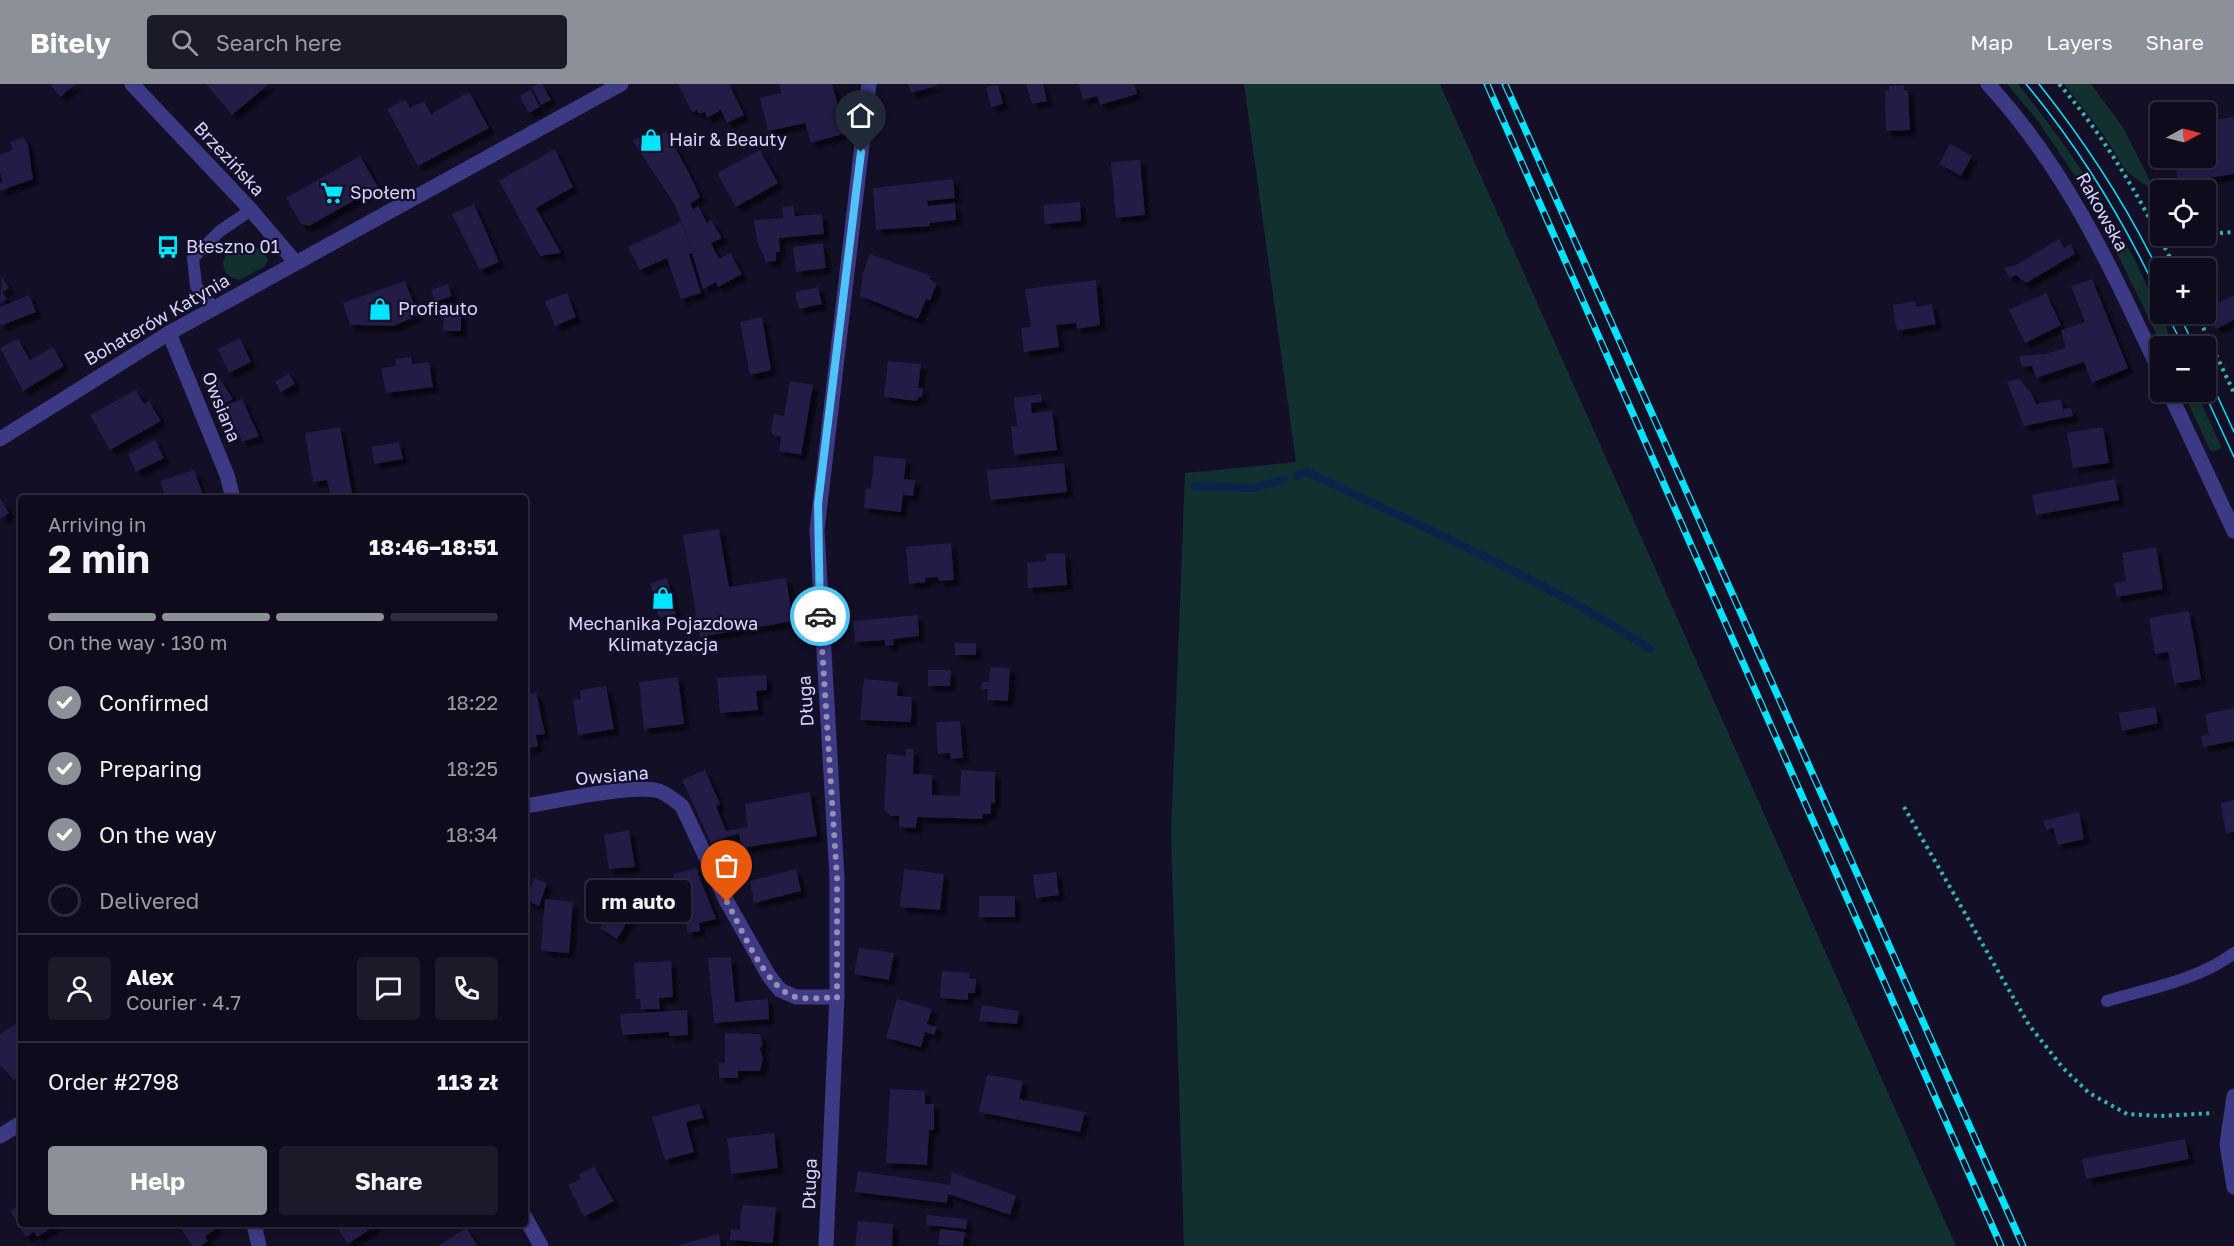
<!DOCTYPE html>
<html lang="en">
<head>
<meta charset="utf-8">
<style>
	body { margin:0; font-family:"Golos Text",sans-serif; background:#1c1929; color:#f1f3f6; height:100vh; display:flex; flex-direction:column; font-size:22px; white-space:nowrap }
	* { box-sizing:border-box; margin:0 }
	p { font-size:20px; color:#9b9ba3 }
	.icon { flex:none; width:33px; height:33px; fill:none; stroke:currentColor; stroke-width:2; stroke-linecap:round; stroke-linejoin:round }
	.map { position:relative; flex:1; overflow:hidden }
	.sheet { position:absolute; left:18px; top:411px; width:510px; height:732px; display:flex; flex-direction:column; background:#0e0b1c; border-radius:6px; box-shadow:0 3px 9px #0003,0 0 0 2px #2e2b3b }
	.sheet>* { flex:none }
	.needle { width:39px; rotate:83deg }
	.fabs { position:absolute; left:2150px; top:18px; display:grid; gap:12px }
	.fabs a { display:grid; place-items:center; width:66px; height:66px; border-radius:6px; background:#0e0b1c; box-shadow:0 3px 9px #0003,0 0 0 2px #2e2b3b; font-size:30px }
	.pin { position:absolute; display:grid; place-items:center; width:51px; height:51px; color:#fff; margin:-62px -26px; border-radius:50% 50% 50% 0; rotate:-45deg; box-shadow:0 0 6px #0007 }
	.pin .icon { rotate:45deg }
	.courier { position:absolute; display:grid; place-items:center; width:60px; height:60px; margin:-30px; border:4px solid #4fc3f7; border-radius:50%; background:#fff; color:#222; box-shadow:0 2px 8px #0007 }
	.bubble { position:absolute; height:42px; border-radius:6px; background:#0e0b1c; box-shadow:0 3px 9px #0003,0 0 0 2px #2e2b3b; font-size:20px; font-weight:700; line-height:42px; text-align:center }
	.headline em { font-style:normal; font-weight:700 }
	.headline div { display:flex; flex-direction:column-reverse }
	.headline { display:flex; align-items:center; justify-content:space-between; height:102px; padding:0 30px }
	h1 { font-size:39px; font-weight:700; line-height:45px }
	.bar { display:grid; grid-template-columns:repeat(4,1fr); gap:9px 6px; align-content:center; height:72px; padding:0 30px }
	.bar i { height:8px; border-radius:4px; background:#2e2b3b }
	.bar .current { background:#8c9099 }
	.bar p { grid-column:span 4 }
	.line { display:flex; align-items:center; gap:15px; padding:0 30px; border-top:2px solid #2e2b3b }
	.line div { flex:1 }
	.round { display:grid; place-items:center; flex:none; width:63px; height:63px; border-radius:6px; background:#1c1929 }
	ol { padding:0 30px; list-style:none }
	li { display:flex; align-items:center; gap:18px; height:66px }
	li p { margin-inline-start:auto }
	li .icon { padding:6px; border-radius:50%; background:#8c9099; color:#fff; stroke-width:4 }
	li:last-child { color:#9b9ba3 }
	li i { width:33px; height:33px; border:3px solid #2e2b3b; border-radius:50% }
	.button { display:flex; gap:12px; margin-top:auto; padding:12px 30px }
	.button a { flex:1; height:69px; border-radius:6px; background:#8c9099; color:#fff; font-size:24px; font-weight:700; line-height:69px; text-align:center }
	.button a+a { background:#1c1929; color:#f1f3f6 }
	header { display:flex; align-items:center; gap:36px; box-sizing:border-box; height:84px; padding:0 30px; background:#8c9099; color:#fff }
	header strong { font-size:28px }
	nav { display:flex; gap:33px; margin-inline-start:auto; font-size:21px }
	.search { width:420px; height:54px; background:#1c1929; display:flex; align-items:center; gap:15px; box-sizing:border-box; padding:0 21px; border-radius:6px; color:#9b9ba3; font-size:22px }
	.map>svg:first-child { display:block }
</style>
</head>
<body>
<header>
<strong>Bitely</strong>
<div class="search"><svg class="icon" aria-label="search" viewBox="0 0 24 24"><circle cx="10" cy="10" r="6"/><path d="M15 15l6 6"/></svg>Search here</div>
<nav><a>Map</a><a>Layers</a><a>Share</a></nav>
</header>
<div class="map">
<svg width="2234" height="1162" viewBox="0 0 2234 1162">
	<defs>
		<filter id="shadow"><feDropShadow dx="5.5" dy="5.5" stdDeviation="1.5" flood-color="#0009"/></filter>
	</defs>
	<rect width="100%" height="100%" fill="#130f26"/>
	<g fill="#12302f">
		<polygon points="1244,0 1440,0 1956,1162 1184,1162 1171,750 1185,389 1296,378"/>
		<path d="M2007,0H2018C2061,54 2100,110 2132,171C2148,201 2160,232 2175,262H2162L2092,117L2038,37Z"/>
		<polygon points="2064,0 2091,0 2124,45 2156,109 2126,87 2103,50"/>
		<path d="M241,161C253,162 263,164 268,176L265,182L240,196L232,194L225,188L223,178L228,168Z"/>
		<polygon points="2183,308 2196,308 2222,364 2213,367 2210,366"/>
	</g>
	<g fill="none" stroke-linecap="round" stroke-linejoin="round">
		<g stroke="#0c2248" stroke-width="8">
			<path d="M1297,392L1307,388C1422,443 1543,495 1650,565"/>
			<polyline points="1194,402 1254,404 1284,395"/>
		</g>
	</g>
	<g fill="#241b47" filter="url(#shadow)">
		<polygon points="50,0 76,0 60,13"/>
		<polygon points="206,0 269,0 232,31"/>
		<polygon points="538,0 542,0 551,16 541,21 532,3"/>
		<polygon points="678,0 733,0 730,2 744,31 727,39 721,26 707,34 705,28 699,30 697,26 692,28"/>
		<polygon points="779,0 832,0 840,28 834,30 837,42 851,37 850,48 811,59 805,39 768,47 760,14 781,9"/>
		<polygon points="908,0 938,0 938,1 911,9"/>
		<polygon points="1026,0 1043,0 1047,17 1032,20"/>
		<polygon points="1079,0 1134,0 1137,10 1100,21 1097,12 1083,16"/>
		<polygon points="998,1 1003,20 991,23 986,3"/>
		<polygon points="1904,1 1904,6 1908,6 1910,46 1886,47 1885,7 1889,6 1889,2"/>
		<polygon points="531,6 540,23 529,29 519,12"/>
		<polygon points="469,8 489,44 418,82 387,25 405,16 410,24 424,17 431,30"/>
		<polygon points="2234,33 2234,90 2178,99 2174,74 2205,74 2205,37"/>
		<polygon points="655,45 659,51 666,47 689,89 700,113 690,120 693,125 698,122 707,139 711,136 722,154 711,159 719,175 730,169 742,190 718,203 716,198 703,205 692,169 689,170 701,209 681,215 667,174 640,186 628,163 681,138 691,163 675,121 633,57"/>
		<polygon points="23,53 28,61 33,95 0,107 0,99 3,98 0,89 0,71 13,66 10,58"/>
		<polygon points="1950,60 1972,72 1961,92 1939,80"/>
		<polygon points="555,65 573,103 536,124 561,169 540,172 499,97"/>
		<polygon points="760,66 778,99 736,123 717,89"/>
		<polygon points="360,72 378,103 309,142 301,140 286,114"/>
		<polygon points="1140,76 1145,131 1116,134 1111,78"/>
		<polygon points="953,95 955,114 927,117 928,122 955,119 956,136 930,139 930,142 876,146 873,104"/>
		<polygon points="1080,118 1081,137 1045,140 1043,121"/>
		<polygon points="474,120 499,178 480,186 452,130"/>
		<polygon points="793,122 795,132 822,130 824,150 779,154 780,168 776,168 776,177 766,178 757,157 754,136 783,134 782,123"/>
		<polygon points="2059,155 2064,164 2071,160 2075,170 2026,199 2016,191 2010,194 2004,184 2016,181"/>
		<polygon points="823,159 826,184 796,188 793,163"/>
		<polygon points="870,170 931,192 929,195 937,199 930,216 926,215 918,235 860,212 863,189"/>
		<polygon points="2,193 9,204 2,208 7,215 0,219"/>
		<polygon points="2092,195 2128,284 2092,299 2084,278 2036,294 2032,282 2022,283 2019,272 2045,270 2066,264 2061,246 2085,238 2071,202"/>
		<polygon points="1096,196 1100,241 1077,245 1076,239 1056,241 1059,263 1024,268 1021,244 1031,243 1025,205"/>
		<polygon points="405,197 418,231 394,242 350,241 343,219"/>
		<polygon points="448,200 452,212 435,218 431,206"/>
		<polygon points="818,203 822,220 799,225 795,208"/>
		<polygon points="567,209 576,233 555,242 545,217"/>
		<polygon points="2046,209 2061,241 2025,259 2009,226"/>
		<polygon points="29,211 36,228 0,242 0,223"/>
		<polygon points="2234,211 2234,236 2216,245 2206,225"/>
		<polygon points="1915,217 1916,223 1932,220 1936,240 1897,247 1893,221"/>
		<polygon points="444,228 461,228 461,247 443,247"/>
		<polygon points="762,233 771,286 750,291 740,238"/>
		<polygon points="240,254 251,278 229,289 218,265"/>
		<polygon points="18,255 30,276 53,263 64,282 23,307 0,264"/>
		<polygon points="411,273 412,280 429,278 433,303 386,309 381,284 396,282 395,275"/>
		<polygon points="888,277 921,280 918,304 923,304 922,313 918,313 917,317 884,313"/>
		<polygon points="289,290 295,300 281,308 275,298"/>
		<polygon points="219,294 233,315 215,324 205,301"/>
		<polygon points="2019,295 2031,308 2036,320 2061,315 2063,325 2071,324 2073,332 2024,342 2007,298"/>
		<polygon points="790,297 813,301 801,371 779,367 781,353 773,351 771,347 774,330 784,332"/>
		<polygon points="136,306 144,320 149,317 161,337 110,366 90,331"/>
		<polygon points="1041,310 1042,318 1031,319 1032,329 1052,327 1057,366 1014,371 1011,343 1017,342 1014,314"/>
		<polygon points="242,315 259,352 242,358 226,321"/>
		<polygon points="340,343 347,382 353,414 331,414 327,396 313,398 305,349"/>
		<polygon points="2103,343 2109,379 2073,384 2067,349"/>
		<polygon points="155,356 164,374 136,388 128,370"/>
		<polygon points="399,358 403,375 374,380 372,363"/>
		<polygon points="874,372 906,375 904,395 915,396 913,412 903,411 901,428 864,424 866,404 871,405"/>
		<polygon points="1064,379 1067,408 990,416 987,386"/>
		<polygon points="194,386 204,414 166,414 160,397"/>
		<polygon points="2115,395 2119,416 2036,431 2032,411"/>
		<polygon points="0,414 9,429 0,435"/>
		<polygon points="719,445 729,503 786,494 793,537 700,553 683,451"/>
		<polygon points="951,459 954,496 939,497 938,493 925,494 926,498 909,500 906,463"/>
		<polygon points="2156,463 2163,505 2116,513 2114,499 2126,497 2122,469"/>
		<polygon points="1065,469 1067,501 1028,504 1027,479 1046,477 1046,470"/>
		<polygon points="667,494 676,530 659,534 650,499"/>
		<polygon points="2189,527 2201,595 2174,600 2168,568 2155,570 2149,534"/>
		<polygon points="918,531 919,552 893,555 894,561 885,562 885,556 855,558 853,537"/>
		<rect x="955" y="559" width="21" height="12"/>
		<polygon points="990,583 1010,584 1008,617 987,616 988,605 981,605 982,598 989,598"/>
		<polygon points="928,586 951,586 950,602 928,602"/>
		<polygon points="766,591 767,606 756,607 758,626 720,629 717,594"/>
		<polygon points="678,593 684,640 644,645 639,598"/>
		<polygon points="864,595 898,598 897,612 912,613 911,638 860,636"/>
		<polygon points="606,602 614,645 578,651 573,616 581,615 580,606"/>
		<polygon points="536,608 545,650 536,651 538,662 525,665 525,611"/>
		<polygon points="2155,623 2158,639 2122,647 2119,629"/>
		<polygon points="2234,624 2234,657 2203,663 2201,652 2209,651 2205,630"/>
		<polygon points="960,637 963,674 951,675 950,669 938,670 936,638"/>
		<polygon points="906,665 914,665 913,690 932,691 932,711 960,712 961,686 995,688 995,719 991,719 991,730 983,730 982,735 917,733 916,744 899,743 899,732 891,732 884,725 887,670 906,672"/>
		<polygon points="705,686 720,720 716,722 726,747 748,743 745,720 810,708 817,752 742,764 739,749 711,759 682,696"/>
		<polygon points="2234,716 2234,748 2226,749 2221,719"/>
		<polygon points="2079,728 2084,755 2058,761 2053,744 2046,746 2043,737"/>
		<polygon points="629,746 635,783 609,785 604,751"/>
		<polygon points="696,784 716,835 699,839 700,847 688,849 673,790"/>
		<polygon points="796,785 801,807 754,819 750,797"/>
		<polygon points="904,785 944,790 940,826 900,823"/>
		<polygon points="1056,788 1059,811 1036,814 1033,791"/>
		<polygon points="534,794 547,799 539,822 526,817"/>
		<polygon points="627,803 651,808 652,825 637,825 621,817 621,807 627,808"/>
		<rect x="979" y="812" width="36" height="21"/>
		<polygon points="545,815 573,818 569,869 541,867"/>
		<polygon points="616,820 632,830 617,855 600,844"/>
		<polygon points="859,864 894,869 889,896 854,890"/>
		<polygon points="731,873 735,918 768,915 769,935 714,939 708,874"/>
		<polygon points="671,877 673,913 659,914 660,925 641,925 640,915 636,915 634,879"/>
		<polygon points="942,887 970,889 969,894 976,895 975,909 968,909 968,916 940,914"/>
		<polygon points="897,915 932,925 927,940 937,943 934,951 925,948 921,963 886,954"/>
		<polygon points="982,921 1019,927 1017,940 979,937"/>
		<polygon points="687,926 688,951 669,952 669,948 622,951 620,930"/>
		<polygon points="21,937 21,992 14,996 0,981 0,950"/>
		<polygon points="725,949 760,950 763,961 760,964 763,975 760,987 738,987 738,994 719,994 719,979 725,979"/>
		<polygon points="987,991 1023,997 1019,1015 1085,1028 1080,1048 979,1028"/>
		<polygon points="890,1005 925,1007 925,1020 934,1020 934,1046 929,1046 927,1081 886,1079"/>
		<polygon points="699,1020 704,1034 686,1038 694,1068 665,1076 652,1033"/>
		<polygon points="774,1049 778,1084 731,1090 727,1054"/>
		<polygon points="2185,1055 2189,1075 2086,1095 2082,1075"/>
		<polygon points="594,1083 614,1117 584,1133 568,1101 581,1095 579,1090"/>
		<polygon points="858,1087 950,1101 952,1088 1016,1112 1010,1131 948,1110 947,1119 855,1108"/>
		<polygon points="21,1120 21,1140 57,1140 37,1153 34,1148 26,1153 10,1127"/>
		<polygon points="742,1121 776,1123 773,1159 730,1156 731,1145 740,1146"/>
		<polygon points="927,1131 967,1135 966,1145 926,1141"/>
		<polygon points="858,1137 893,1140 892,1162 855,1162"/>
		<polygon points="178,1140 215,1140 218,1144 205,1152 208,1157 200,1162 192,1162"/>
		<polygon points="335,1140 378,1140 348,1160"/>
		<polygon points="466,1144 478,1162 438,1162"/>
		<polygon points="940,1145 965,1148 963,1162 938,1161"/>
		<polygon points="719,1150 721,1162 679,1162 679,1161"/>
	</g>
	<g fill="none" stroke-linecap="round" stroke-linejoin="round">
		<g stroke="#2fb8b0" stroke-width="4" stroke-dasharray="3 4.5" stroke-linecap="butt">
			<path d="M2059,0C2107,55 2143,119 2175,184"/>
			<polyline points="2205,150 2234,148"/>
			<polyline points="2197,230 2234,309"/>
			<polyline points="1904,723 2029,941 2063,984 2089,1009 2127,1030 2160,1032 2214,1029"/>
		</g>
		<g stroke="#3d3a85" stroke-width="12">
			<polyline points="214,224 196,202 193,174 220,147 251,126"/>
			<path d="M2107,917C2150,904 2198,896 2234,869"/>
		</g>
		<g stroke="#3d3a85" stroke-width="15">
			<polyline points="132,0 251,126 296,179"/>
			<polyline points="169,249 227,391 233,414"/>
			<path d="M525,722C558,717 630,700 659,707C668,710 675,717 682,722L727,818L769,892L780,906L796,913H837"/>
			<polyline points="0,1052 21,1039"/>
			<polyline points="525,1133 541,1162"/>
			<polyline points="254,1140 259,1162"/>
			<polyline points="826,1162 837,913 837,794 817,446 869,0"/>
		</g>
		<g stroke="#3d3a85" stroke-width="15">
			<path d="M1988,0C2067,86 2111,184 2160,288"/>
			<polyline points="2169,308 2234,447"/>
			<polyline points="0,355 169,249 621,0"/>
			<polyline points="2234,1012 2227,1060 2234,1103"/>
		</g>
		<g stroke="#00e5ff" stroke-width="1.5">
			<path d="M2026,0C2080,65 2124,137 2160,214"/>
			<path d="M2039,0C2086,59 2127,122 2160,190"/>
			<polyline points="2167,230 2183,262"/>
			<polyline points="2179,230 2194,262"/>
			<polyline points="2205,285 2234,348"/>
			<polyline points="2204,308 2234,373"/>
		</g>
		<g stroke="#00e5ff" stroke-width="7">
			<g id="rail">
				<polyline points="1487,0 2001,1162"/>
				<polyline points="1505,0 2023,1162"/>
			</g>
		</g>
		<use href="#rail" stroke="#130f26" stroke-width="4.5" stroke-dasharray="14" stroke-linecap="butt"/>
	</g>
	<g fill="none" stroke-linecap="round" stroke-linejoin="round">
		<path stroke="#948fb3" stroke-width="6" stroke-dasharray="0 10.8" d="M727,818C741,843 766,906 796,913C808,916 824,913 837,914V794L820,532"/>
		<polyline stroke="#4fc3f7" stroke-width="8" points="820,532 818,420 861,68"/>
	</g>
	<defs>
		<g id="shop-bare" transform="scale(1.8)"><path d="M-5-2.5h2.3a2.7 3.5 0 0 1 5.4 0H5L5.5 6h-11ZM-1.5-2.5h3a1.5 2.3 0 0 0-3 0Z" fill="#00e5ff" stroke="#130f26" stroke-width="2.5" paint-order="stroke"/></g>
		<g id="supermarket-bare" transform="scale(1.8)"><path d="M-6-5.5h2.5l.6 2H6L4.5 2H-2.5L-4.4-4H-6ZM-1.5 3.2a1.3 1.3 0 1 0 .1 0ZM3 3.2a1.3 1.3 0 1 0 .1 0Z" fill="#00e5ff" stroke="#130f26" stroke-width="2.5" paint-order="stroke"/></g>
		<g id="bus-bare" transform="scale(1.8)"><path d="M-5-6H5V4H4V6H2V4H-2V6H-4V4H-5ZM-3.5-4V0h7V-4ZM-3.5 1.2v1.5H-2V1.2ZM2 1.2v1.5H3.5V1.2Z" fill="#00e5ff" stroke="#130f26" stroke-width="2.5" paint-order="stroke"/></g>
	</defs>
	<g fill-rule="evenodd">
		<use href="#shop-bare" x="651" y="56"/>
		<use href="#supermarket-bare" x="332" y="109"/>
		<use href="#bus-bare" x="168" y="163"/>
		<use href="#shop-bare" x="380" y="225"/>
		<use href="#shop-bare" x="663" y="514"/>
	</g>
	<g text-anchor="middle" stroke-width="4.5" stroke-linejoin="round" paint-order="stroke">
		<g font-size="18" fill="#d9d4ff" stroke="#130f26" text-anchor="start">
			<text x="669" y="62">Hair &amp; Beauty</text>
			<text x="350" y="115">Społem</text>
			<text x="186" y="169">Błeszno 01</text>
			<text x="398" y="231">Profiauto</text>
			<text x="663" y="546" text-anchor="middle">Mechanika Pojazdowa<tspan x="663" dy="21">Klimatyzacja</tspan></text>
		</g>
		<g font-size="18" fill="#d9d4ff" stroke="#130f26">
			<text transform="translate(229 75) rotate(47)" y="6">Brzezińska</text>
			<text transform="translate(2102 128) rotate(61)" y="6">Rakowska</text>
			<text transform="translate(157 236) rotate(-30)" y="6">Bohaterów Katynia</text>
			<text transform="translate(221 323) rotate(68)" y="6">Owsiana</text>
			<text transform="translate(806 617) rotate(-94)" y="6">Długa</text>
			<text transform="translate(612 692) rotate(-5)" y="6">Owsiana</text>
			<text transform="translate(810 1100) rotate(-88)" y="6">Długa</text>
		</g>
	</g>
</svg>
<div class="fabs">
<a><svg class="needle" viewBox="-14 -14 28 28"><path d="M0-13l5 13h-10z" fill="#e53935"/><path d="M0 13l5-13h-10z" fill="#9b9ba3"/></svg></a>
<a><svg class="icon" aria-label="locate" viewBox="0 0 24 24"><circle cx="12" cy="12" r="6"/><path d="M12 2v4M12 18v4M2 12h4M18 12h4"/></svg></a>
<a>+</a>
<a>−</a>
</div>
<div class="pin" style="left:727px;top:818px;background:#ea580c"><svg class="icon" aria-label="bag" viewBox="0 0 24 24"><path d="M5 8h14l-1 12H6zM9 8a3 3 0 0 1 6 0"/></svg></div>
<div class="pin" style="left:861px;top:68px;background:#1f2937"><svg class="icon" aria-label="home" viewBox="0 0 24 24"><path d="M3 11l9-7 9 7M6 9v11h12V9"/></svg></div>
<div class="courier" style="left:820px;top:532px"><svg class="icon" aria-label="car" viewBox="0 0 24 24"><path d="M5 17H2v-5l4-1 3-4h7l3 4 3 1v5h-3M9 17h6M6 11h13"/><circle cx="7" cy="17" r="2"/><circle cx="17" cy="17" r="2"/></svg></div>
<div class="bubble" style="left:586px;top:796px;width:105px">rm auto</div>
<section class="sheet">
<div class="headline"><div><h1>2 min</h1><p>Arriving in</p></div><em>18:46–18:51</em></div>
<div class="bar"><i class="current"></i><i class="current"></i><i class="current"></i><i></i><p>On the way · 130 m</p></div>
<ol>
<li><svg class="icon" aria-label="check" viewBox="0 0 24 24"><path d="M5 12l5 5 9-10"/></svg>Confirmed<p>18:22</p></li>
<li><svg class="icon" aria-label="check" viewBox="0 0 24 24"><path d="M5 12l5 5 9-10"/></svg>Preparing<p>18:25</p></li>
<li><svg class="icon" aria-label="check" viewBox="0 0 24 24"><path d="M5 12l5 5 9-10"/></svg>On the way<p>18:34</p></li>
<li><i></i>Delivered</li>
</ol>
<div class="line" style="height:108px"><a class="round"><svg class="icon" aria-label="person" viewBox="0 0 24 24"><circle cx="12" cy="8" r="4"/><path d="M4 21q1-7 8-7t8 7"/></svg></a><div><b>Alex</b><p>Courier · 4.7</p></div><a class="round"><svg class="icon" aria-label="chat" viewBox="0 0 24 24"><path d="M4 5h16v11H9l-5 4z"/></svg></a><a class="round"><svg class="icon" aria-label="phone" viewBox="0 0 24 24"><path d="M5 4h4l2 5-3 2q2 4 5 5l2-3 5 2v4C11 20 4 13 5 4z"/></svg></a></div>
<div class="line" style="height:78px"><div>Order #2798</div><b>113 zł</b></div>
<div class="button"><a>Help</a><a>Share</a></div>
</section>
</div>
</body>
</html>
